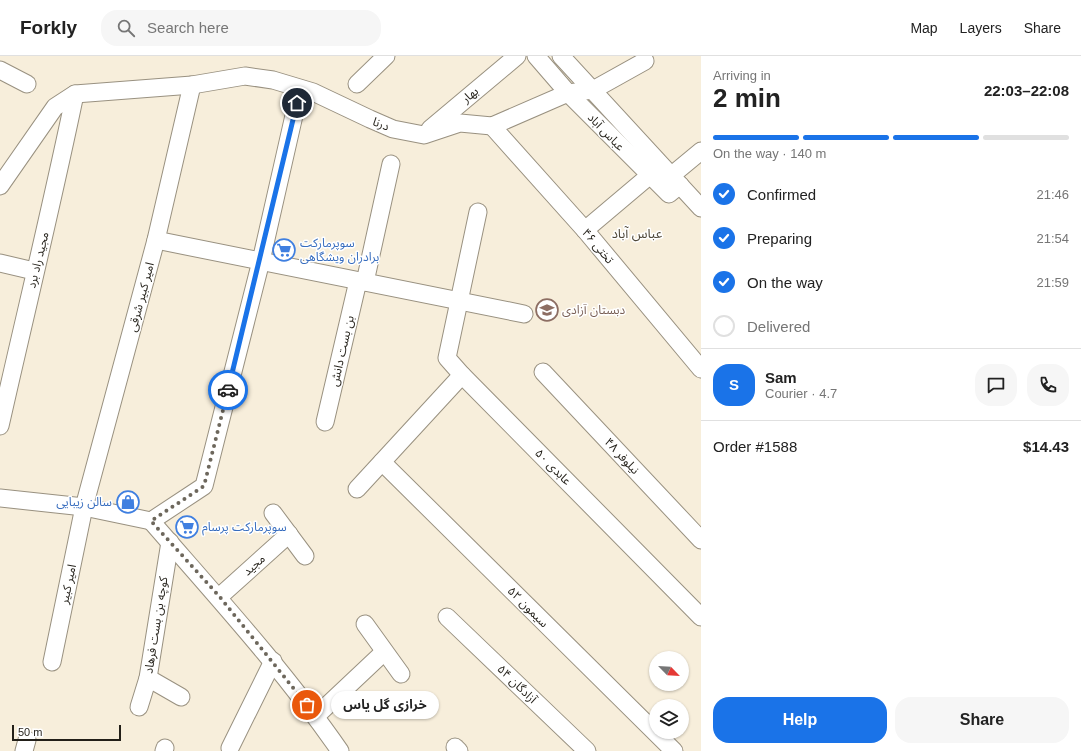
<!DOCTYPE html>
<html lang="en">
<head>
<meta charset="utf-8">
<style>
	body { margin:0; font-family:Helvetica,"Noto Sans Arabic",sans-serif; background:#f6f6f6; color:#222; height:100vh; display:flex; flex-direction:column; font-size:15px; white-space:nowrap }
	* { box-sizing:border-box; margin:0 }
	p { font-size:13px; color:#767676 }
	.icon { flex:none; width:22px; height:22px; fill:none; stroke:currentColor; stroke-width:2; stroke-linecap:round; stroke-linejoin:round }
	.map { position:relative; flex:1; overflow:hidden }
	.sheet { display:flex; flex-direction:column; background:#fff; width:380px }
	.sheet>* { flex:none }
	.needle { width:26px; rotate:115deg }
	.controls { position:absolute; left:649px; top:595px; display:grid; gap:8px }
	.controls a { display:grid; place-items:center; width:40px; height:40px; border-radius:50%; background:#fff; box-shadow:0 1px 3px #0004; font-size:20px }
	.scale { position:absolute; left:12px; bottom:10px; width:109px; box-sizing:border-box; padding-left:4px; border:2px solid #221f18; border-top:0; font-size:11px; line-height:14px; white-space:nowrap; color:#221f18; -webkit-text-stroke:3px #fff; paint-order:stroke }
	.pin { position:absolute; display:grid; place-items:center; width:34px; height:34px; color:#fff; margin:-17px; border:2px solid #fff; border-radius:50%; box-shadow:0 1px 4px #0007 }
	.courier { position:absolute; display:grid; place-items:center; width:40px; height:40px; margin:-20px; border:3px solid #1a73e8; border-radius:50%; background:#fff; color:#222; box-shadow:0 1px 5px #0007 }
	.bubble { position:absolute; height:28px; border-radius:14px; background:#fff; box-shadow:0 1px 3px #0004; font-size:13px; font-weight:700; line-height:28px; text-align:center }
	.overview em { font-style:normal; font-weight:700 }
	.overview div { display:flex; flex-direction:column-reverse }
	.overview { display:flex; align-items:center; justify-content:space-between; height:68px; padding:0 12px }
	h1 { font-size:26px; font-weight:700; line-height:30px }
	.bar { display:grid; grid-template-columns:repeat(4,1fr); gap:6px 4px; align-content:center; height:48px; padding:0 12px }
	.bar i { height:5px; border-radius:3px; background:#e0e0e0 }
	.bar .current { background:#1a73e8 }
	.bar p { grid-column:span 4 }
	.line { display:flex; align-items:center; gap:10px; padding:0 12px; border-top:1px solid #e0e0e0 }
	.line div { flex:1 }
	.round { display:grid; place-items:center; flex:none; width:42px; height:42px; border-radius:16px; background:#f6f6f6 }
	ol { padding:0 12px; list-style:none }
	li { display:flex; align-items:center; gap:12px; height:44px }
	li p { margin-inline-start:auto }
	li .icon { padding:4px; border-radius:50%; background:#1a73e8; color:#fff; stroke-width:4 }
	li:last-child { color:#767676 }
	li i { width:22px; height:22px; border:2px solid #e0e0e0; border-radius:50% }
	.cta { display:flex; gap:8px; margin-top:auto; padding:8px 12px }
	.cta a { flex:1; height:46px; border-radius:16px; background:#1a73e8; color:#fff; font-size:16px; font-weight:700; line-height:46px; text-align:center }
	.cta a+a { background:#f6f6f6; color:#222 }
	header { display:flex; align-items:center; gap:24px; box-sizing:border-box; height:56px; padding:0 20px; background:#fff; border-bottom:1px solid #e0e0e0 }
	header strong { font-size:19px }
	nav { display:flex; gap:22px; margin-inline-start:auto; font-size:14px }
	.search { width:280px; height:36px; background:#f6f6f6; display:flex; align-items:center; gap:10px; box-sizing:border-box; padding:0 14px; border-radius:16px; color:#767676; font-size:15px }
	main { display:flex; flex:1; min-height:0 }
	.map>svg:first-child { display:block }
</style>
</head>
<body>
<header>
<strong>Forkly</strong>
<div class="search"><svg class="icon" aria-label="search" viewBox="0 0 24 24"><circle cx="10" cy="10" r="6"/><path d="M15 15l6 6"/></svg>Search here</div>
<nav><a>Map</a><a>Layers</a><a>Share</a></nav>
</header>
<main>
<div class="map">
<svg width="701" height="695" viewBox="0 0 701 695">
	<rect width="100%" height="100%" fill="#f7eedb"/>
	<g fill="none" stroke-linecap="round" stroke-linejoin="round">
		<g stroke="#999180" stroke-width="19">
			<g id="minor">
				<polyline points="536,0 568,37 669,138 680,129"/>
				<polyline points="561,0 701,152"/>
				<polyline points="0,14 27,28"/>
				<polyline points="357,28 386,0"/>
				<polyline points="492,70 585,174 701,313"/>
				<polyline points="430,73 517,0"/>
				<polyline points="672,119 701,95"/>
				<polyline points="0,130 55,51 75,38 192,29 245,20 273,24 313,36 370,63 393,73 424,79 460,67 492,70 568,37 593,34 645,5"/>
				<polyline points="478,156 447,302 462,319 701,561"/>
				<polyline points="585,174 649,120"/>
				<polyline points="156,184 524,258"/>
				<polyline points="0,207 34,215"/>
				<polyline points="365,226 391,108"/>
				<polyline points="543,316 701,484"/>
				<polyline points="325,366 358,225"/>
				<path d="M0,370C25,259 52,149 75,38"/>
				<polyline points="382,406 674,695"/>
				<polyline points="357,433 462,319"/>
				<polyline points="0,442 84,451 151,465"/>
				<polyline points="273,457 305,500"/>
				<polyline points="151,465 204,430 261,205 300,33"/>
				<path d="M151,465C216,540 283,613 340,695"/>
				<polyline points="219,541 289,478"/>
				<polyline points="447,561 587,695"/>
				<polyline points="365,568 401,618"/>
				<polyline points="52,606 84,451 156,184 192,29"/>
				<polyline points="148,622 181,641"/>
				<polyline points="139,651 148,622 170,486"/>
				<polyline points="316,660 384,596"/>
				<polyline points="455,691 459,695"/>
				<polyline points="230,692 273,605"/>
				<polyline points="24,695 27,684"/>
				<polyline points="164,695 165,692"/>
			</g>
		</g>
		<use href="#minor" stroke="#fff" stroke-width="17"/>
	</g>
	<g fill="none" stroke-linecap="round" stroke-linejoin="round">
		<polyline stroke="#6d675c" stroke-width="4" stroke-dasharray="0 7.2" points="228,334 204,430 151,465 219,540 307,649"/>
		<polyline stroke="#1a73e8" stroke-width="5" points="228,334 297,47"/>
	</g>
	<defs>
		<g id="supermarket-ring" transform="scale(1.15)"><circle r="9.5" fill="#fff" stroke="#3f7fe0" stroke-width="1.5"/><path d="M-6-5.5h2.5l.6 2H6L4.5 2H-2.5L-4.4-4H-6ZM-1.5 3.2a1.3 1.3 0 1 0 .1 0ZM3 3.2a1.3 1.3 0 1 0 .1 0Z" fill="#3f7fe0"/></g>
		<g id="school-ring" transform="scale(1.15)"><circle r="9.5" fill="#fff" stroke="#8d6e63" stroke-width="1.5"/><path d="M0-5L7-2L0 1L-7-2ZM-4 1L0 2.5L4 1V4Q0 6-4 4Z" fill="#8d6e63"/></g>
		<g id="shop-ring" transform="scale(1.15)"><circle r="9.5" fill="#fff" stroke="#3f7fe0" stroke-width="1.5"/><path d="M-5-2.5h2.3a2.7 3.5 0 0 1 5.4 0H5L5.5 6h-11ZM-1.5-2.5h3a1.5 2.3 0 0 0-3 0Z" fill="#3f7fe0"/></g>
	</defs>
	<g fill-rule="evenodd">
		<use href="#supermarket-ring" x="284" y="194"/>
		<use href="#school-ring" x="547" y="254"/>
		<use href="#shop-ring" x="128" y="446"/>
		<use href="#supermarket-ring" x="187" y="471"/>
	</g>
	<g text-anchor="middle" stroke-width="3" stroke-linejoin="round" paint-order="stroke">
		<g font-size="12" fill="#221f18" stroke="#fff">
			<text transform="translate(470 39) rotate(-40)" y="4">بهار</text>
			<text transform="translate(381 68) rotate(21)" y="4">درنا</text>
			<text transform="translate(606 76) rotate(46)" y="4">عباس آباد</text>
			<text transform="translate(598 190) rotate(50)" y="4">تختی ۴۶</text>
			<text transform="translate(38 204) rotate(-76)" y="4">مجید راد برد</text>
			<text transform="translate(141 241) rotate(-75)" y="4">امیر کبیر شرقی</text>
			<text transform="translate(342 295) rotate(-77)" y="4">بن بست دانش</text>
			<text transform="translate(622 400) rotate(47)" y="4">نیلوفر ۴۸</text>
			<text transform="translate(553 411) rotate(45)" y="4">عابدی ۵۰</text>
			<text transform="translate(254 509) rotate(-42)" y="4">مجید</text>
			<text transform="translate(68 528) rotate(-78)" y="4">امیر کبیر</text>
			<text transform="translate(528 551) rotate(45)" y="4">سیمون ۵۲</text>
			<text transform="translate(156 569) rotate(-81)" y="4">کوچه بن بست فرهاد</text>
			<text transform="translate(517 628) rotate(44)" y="4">آزادگان ۵۴</text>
		</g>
		<g font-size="12" fill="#366cbe" stroke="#fff" text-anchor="start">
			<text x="300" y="191">سوپرمارکت<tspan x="300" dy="14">برادران ویشگاهی</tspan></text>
			<text x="112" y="450" text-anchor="end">سالن زیبایی</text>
			<text x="202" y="475">سوپرمارکت پرسام</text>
		</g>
		<g font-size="12" fill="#785e54" stroke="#fff" text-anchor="start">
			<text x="562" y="258">دبستان آزادی</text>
		</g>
		<g font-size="13" fill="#4e4738" stroke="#fff">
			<text x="637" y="182">عباس آباد</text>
		</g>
	</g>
</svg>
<div class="controls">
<a><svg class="needle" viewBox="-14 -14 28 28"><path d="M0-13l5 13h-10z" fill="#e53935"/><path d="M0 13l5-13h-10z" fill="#767676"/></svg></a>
<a><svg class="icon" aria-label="layers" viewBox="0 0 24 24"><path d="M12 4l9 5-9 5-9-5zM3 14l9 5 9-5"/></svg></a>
</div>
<div class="scale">50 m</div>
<div class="pin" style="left:307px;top:649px;background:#ea580c"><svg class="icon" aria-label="bag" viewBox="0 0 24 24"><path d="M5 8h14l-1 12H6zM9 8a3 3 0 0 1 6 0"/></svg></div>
<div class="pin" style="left:297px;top:47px;background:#1f2937"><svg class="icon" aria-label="home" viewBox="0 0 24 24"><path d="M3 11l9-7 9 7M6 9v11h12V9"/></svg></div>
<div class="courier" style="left:228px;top:334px"><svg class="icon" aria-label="car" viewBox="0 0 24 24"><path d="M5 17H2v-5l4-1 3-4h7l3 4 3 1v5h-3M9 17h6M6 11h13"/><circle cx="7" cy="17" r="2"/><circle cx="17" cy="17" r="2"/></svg></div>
<div class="bubble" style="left:331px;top:635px;width:108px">خرازی گل یاس</div>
</div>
<section class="sheet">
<div class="overview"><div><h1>2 min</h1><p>Arriving in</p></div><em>22:03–22:08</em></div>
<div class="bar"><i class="current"></i><i class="current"></i><i class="current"></i><i></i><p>On the way · 140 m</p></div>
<ol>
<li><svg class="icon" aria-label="check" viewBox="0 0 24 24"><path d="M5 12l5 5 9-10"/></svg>Confirmed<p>21:46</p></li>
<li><svg class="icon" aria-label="check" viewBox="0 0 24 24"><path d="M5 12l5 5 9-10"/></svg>Preparing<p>21:54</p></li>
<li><svg class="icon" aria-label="check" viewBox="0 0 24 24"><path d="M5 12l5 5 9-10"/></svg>On the way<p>21:59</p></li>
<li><i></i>Delivered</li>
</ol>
<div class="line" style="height:72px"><b class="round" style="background:#1a73e8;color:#fff">S</b><div><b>Sam</b><p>Courier · 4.7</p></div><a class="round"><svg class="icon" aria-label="chat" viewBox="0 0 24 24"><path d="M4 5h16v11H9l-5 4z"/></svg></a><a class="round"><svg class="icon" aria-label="phone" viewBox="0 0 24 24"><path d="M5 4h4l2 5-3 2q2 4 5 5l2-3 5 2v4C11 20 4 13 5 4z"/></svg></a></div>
<div class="line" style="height:52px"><div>Order #1588</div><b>$14.43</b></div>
<div class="cta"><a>Help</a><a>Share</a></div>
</section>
</main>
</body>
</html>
